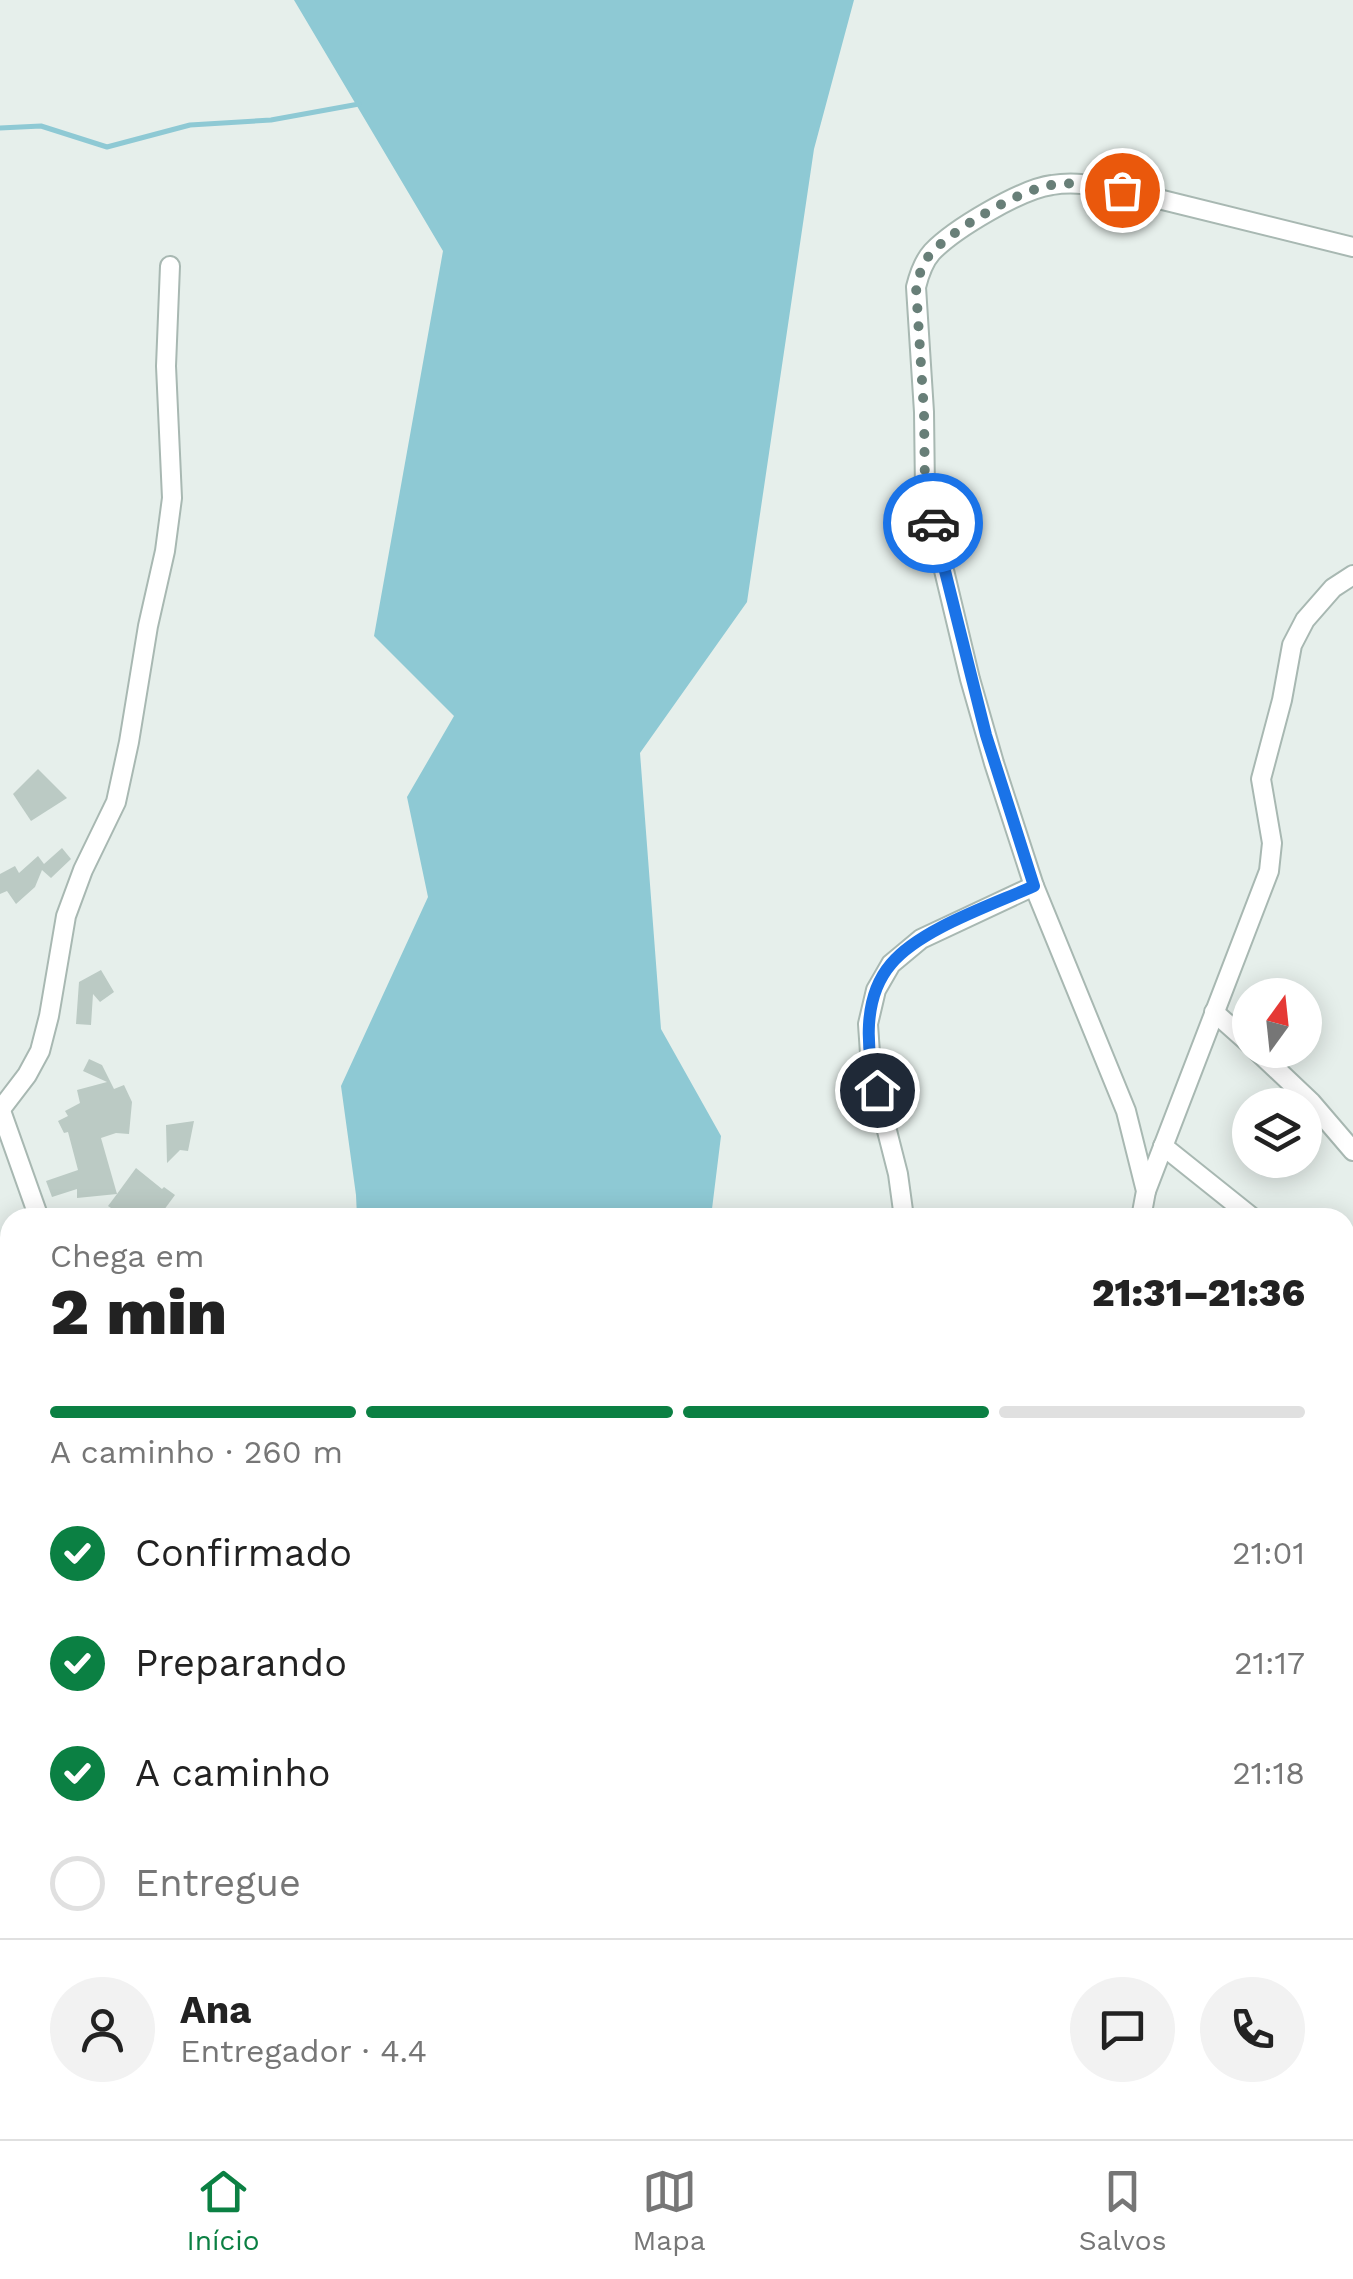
<!DOCTYPE html>
<html lang="pt">
<head>
<meta charset="utf-8">
<style>
	body { margin:0; font-family:"Work Sans",sans-serif; background:#f2f2f2; color:#222; height:100vh; display:flex; flex-direction:column; font-size:38px; white-space:nowrap }
	* { box-sizing:border-box; margin:0 }
	p { font-size:32px; color:#767676 }
	.icon { flex:none; width:55px; height:55px; fill:none; stroke:currentColor; stroke-width:2; stroke-linecap:round; stroke-linejoin:round }
	.map { position:relative; flex:1; overflow:hidden }
	.sheet { position:absolute; left:0px; top:1208px; width:1355px; height:932px; display:flex; flex-direction:column; background:#fff; border-radius:30px 30px 0 0; box-shadow:0 5px 25px #0003 }
	.sheet>* { flex:none }
	.needle { width:65px; rotate:15deg }
	.tools { position:absolute; left:1232px; top:978px; display:grid; gap:20px }
	.tools a { display:grid; place-items:center; width:90px; height:90px; border-radius:50%; background:#fff; box-shadow:0 5px 25px #0003; font-size:50px }
	.pin { position:absolute; display:grid; place-items:center; width:85px; height:85px; color:#fff; margin:-42px; border:5px solid #fff; border-radius:50%; box-shadow:0 2px 10px #0007 }
	.courier { position:absolute; display:grid; place-items:center; width:100px; height:100px; margin:-50px; border:8px solid #1a73e8; border-radius:50%; background:#fff; color:#222; box-shadow:0 2px 12px #0007 }
	.summary em { font-style:normal; font-weight:800 }
	.summary div { display:flex; flex-direction:column-reverse }
	.summary { display:flex; align-items:center; justify-content:space-between; height:170px; padding:0 50px }
	h1 { font-size:65px; font-weight:800; line-height:75px }
	.bar { display:grid; grid-template-columns:repeat(4,1fr); gap:15px 10px; align-content:center; height:120px; padding:0 50px }
	.bar i { height:12px; border-radius:8px; background:#e0e0e0 }
	.bar .selected { background:#0b8043 }
	.bar p { grid-column:span 4 }
	.line { display:flex; align-items:center; gap:25px; padding:0 50px; border-top:2px solid #e0e0e0 }
	.line div { flex:1 }
	.round { display:grid; place-items:center; flex:none; width:105px; height:105px; border-radius:52px; background:#f2f2f2 }
	ol { padding:0 50px; list-style:none }
	li { display:flex; align-items:center; gap:30px; height:110px }
	li p { margin-inline-start:auto }
	li .icon { padding:10px; border-radius:50%; background:#0b8043; color:#fff; stroke-width:4 }
	li:last-child { color:#767676 }
	li i { width:55px; height:55px; border:5px solid #e0e0e0; border-radius:50% }
	.tab-bar { display:flex; justify-content:space-around; align-items:center; height:140px; border-top:2px solid #e0e0e0; background:#fff; font-size:28px; color:#767676 }
	.tab-bar a { display:grid; justify-items:center; gap:5px }
	.tab-bar .selected { color:#0b8043 }
	.map>svg:first-child { display:block }
</style>
</head>
<body>
<div class="map">
<svg width="1353" height="2139" viewBox="0 0 1353 2139">
	<rect width="100%" height="100%" fill="#e6efeb"/>
	<g fill="#8ec9d4">
		<polygon points="294,0 854,0 814,149 747,602 640,753 661,1029 721,1136 711,1217 357,1217 356,1195 341,1086 428,897 407,797 454,716 374,636 443,251"/>
		<polygon points="265,2130 497,2130 496,2139 268,2139"/>
	</g>
	<g fill="none" stroke-linecap="round" stroke-linejoin="round">
		<polyline stroke="#8ec9d4" stroke-width="5" points="0,128 41,126 107,147 190,125 271,120 359,104"/>
	</g>
	<g fill="#bbcac4">
		<polygon points="38,769 67,798 31,821 13,794"/>
		<polygon points="62,848 71,859 51,878 42,870 35,887 16,904 7,891 0,894 0,874 15,866 19,873 38,856 44,864"/>
		<polygon points="101,970 114,992 100,1002 93,994 91,1025 76,1024 79,982"/>
		<polygon points="89,1059 102,1065 114,1089 124,1085 132,1102 129,1134 116,1133 101,1138 117,1194 136,1168 162,1189 164,1187 175,1195 158,1218 108,1218 114,1210 108,1206 117,1194 77,1198 77,1189 52,1197 46,1181 78,1170 68,1132 64,1133 58,1121 68,1116 65,1111 80,1103 77,1090 107,1082 83,1071"/>
		<polygon points="194,1121 188,1151 180,1150 167,1163 166,1125"/>
	</g>
	<g fill="none" stroke-linecap="round" stroke-linejoin="round">
		<g stroke="#a8b8b2" stroke-width="22">
			<g id="minor">
				<polyline points="1214,1012 1250,1044"/>
				<polyline points="1256,1050 1311,1102 1353,1151"/>
				<polyline points="0,1108 39,1218"/>
				<polyline points="1,1109 27,1075 40,1051 49,1016 66,916 83,870 116,802 129,742 148,626 165,551 172,498 166,366 170,266"/>
				<polyline points="1163,1146 1253,1218"/>
				<polyline points="1146,1191 1269,871 1272,843 1261,779 1282,700 1292,645 1305,620 1333,588 1353,575"/>
				<polyline points="904,1218 898,1174 871,1068 868,1024 876,990 891,964 921,939 1034,886"/>
				<path d="M1141,1218L1146,1191L1126,1111L1034,886L994,763L970,679L925,491L924,412L916,287C919,275 923,262 932,252C954,229 1021,189 1052,185C1076,181 1099,186 1122,190L1353,247"/>
				<polyline points="0,1292 10,1295"/>
				<polyline points="1345,1308 1353,1315"/>
				<polyline points="0,1401 10,1396"/>
				<polyline points="0,1861 10,1858"/>
				<polyline points="1345,1959 1353,1964"/>
				<polyline points="0,2004 10,1992"/>
				<polyline points="240,2130 242,2139"/>
				<polyline points="622,2130 622,2139"/>
				<polyline points="865,2130 875,2139"/>
				<polyline points="1206,2130 1208,2139"/>
				<polyline points="938,2139 943,2130"/>
			</g>
		</g>
		<use href="#minor" stroke="#fff" stroke-width="18"/>
	</g>
	<g fill="none" stroke-linecap="round" stroke-linejoin="round">
		<path stroke="#687f78" stroke-width="10" stroke-dasharray="0 18" d="M933,523L925,491L924,412L916,287C919,275 923,262 932,252C954,229 1021,189 1052,185C1076,181 1099,186 1122,190"/>
		<path stroke="#1a73e8" stroke-width="12" d="M877,1090C866,1050 862,998 891,964C920,929 992,905 1034,886L986,735L933,523"/>
	</g>
</svg>
<div class="tools">
<a><svg class="needle" viewBox="-14 -14 28 28"><path d="M0-13l5 13h-10z" fill="#e53935"/><path d="M0 13l5-13h-10z" fill="#767676"/></svg></a>
<a><svg class="icon" aria-label="layers" viewBox="0 0 24 24"><path d="M12 4l9 5-9 5-9-5zM3 14l9 5 9-5"/></svg></a>
</div>
<div class="pin" style="left:1122px;top:190px;background:#ea580c"><svg class="icon" aria-label="bag" viewBox="0 0 24 24"><path d="M5 8h14l-1 12H6zM9 8a3 3 0 0 1 6 0"/></svg></div>
<div class="pin" style="left:877px;top:1090px;background:#1f2937"><svg class="icon" aria-label="home" viewBox="0 0 24 24"><path d="M3 11l9-7 9 7M6 9v11h12V9"/></svg></div>
<div class="courier" style="left:933px;top:523px"><svg class="icon" aria-label="car" viewBox="0 0 24 24"><path d="M5 17H2v-5l4-1 3-4h7l3 4 3 1v5h-3M9 17h6M6 11h13"/><circle cx="7" cy="17" r="2"/><circle cx="17" cy="17" r="2"/></svg></div>
<section class="sheet">
<div class="summary"><div><h1>2 min</h1><p>Chega em</p></div><em>21:31–21:36</em></div>
<div class="bar"><i class="selected"></i><i class="selected"></i><i class="selected"></i><i></i><p>A caminho · 260 m</p></div>
<ol>
<li><svg class="icon" aria-label="check" viewBox="0 0 24 24"><path d="M5 12l5 5 9-10"/></svg>Confirmado<p>21:01</p></li>
<li><svg class="icon" aria-label="check" viewBox="0 0 24 24"><path d="M5 12l5 5 9-10"/></svg>Preparando<p>21:17</p></li>
<li><svg class="icon" aria-label="check" viewBox="0 0 24 24"><path d="M5 12l5 5 9-10"/></svg>A caminho<p>21:18</p></li>
<li><i></i>Entregue</li>
</ol>
<div class="line" style="height:180px"><a class="round"><svg class="icon" aria-label="person" viewBox="0 0 24 24"><circle cx="12" cy="8" r="4"/><path d="M4 21q1-7 8-7t8 7"/></svg></a><div><b>Ana</b><p>Entregador · 4.4</p></div><a class="round"><svg class="icon" aria-label="chat" viewBox="0 0 24 24"><path d="M4 5h16v11H9l-5 4z"/></svg></a><a class="round"><svg class="icon" aria-label="phone" viewBox="0 0 24 24"><path d="M5 4h4l2 5-3 2q2 4 5 5l2-3 5 2v4C11 20 4 13 5 4z"/></svg></a></div>
</section>
</div>
<nav class="tab-bar">
<a class="selected"><svg class="icon" aria-label="home" viewBox="0 0 24 24"><path d="M3 11l9-7 9 7M6 9v11h12V9"/></svg>Início</a>
<a><svg class="icon" aria-label="map" viewBox="0 0 24 24"><path d="M3 6l6-2 6 2 6-2v14l-6 2-6-2-6 2zM9 4v14M15 6v14"/></svg>Mapa</a>
<a><svg class="icon" aria-label="saved" viewBox="0 0 24 24"><path d="M7 4h10v16l-5-4-5 4z"/></svg>Salvos</a>
</nav>
</body>
</html>
